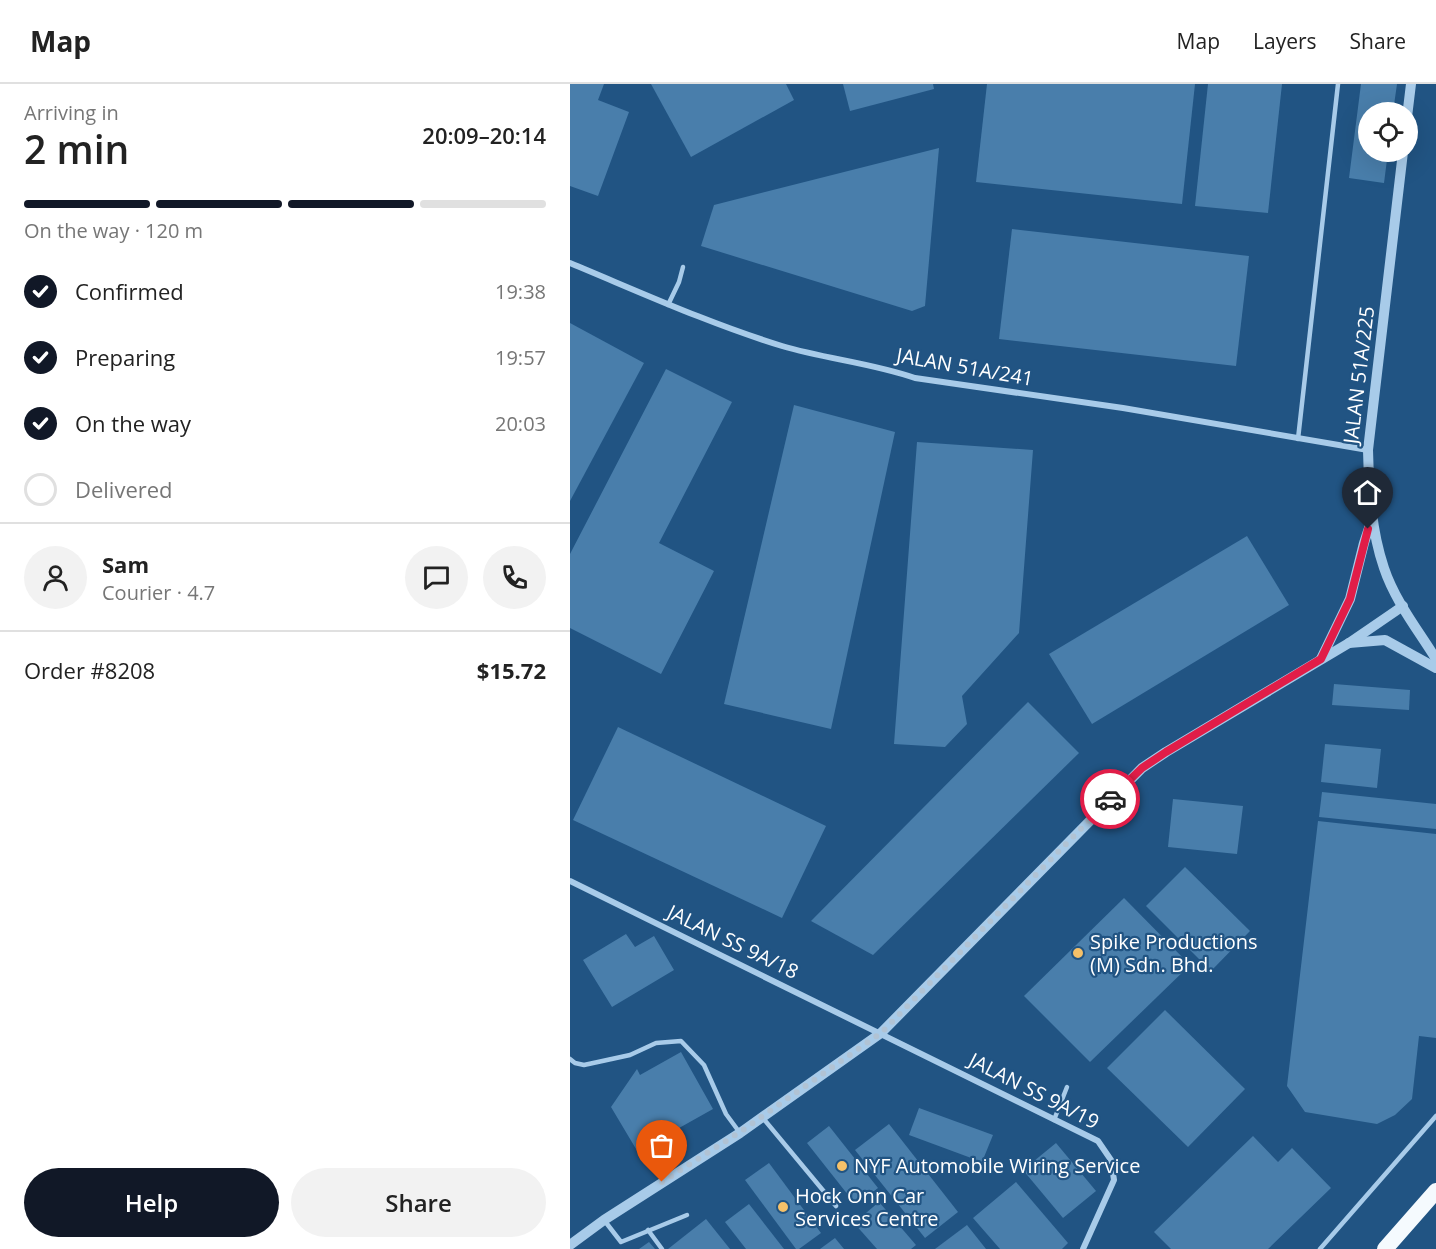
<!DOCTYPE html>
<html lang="en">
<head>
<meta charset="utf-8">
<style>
	body { margin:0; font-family:"Open Sans",sans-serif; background:#f2f2f2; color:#222; height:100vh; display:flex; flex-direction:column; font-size:22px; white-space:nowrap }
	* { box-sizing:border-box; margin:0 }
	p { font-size:20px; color:#767676 }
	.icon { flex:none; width:33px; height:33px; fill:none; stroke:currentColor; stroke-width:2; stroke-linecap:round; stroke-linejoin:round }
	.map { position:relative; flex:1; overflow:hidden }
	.sheet { display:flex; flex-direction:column; background:#fff; width:570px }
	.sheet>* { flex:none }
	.buttons { position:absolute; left:788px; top:18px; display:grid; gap:12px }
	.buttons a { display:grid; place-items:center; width:60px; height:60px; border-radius:50%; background:#fff; box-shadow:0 6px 24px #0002; font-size:30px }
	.pin { position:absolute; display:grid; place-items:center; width:51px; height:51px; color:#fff; margin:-62px -26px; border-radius:50% 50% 50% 0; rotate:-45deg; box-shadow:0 0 6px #0007 }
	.pin .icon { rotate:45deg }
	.courier { position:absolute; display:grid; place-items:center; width:60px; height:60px; margin:-30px; border:4px solid #e11d48; border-radius:50%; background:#fff; color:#222; box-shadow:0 2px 8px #0007 }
	.head em { font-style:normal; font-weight:600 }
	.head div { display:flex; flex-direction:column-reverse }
	.head { display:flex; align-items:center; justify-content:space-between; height:102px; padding:0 24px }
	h1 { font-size:39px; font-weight:600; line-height:45px }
	.bar { display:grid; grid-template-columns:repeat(4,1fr); gap:9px 6px; align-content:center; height:72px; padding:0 24px }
	.bar i { height:8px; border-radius:4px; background:#e0e0e0 }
	.bar .current { background:#111827 }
	.bar p { grid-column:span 4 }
	.line { display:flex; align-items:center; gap:15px; padding:0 24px; border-top:2px solid #e0e0e0 }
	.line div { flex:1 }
	.round { display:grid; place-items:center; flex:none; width:63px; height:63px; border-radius:32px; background:#f2f2f2 }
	ol { padding:0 24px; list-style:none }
	li { display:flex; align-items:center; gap:18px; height:66px }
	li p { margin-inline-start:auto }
	li .icon { padding:6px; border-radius:50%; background:#111827; color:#fff; stroke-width:4 }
	li:last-child { color:#767676 }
	li i { width:33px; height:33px; border:3px solid #e0e0e0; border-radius:50% }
	.action { display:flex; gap:12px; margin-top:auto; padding:12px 24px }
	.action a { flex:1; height:69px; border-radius:36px; background:#111827; color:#fff; font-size:24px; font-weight:600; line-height:69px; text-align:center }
	.action a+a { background:#f2f2f2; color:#222 }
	header { display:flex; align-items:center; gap:36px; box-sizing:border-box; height:84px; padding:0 30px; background:#fff; border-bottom:2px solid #e0e0e0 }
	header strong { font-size:28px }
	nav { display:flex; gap:33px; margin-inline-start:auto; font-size:21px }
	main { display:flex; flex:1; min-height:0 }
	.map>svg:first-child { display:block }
</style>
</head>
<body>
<header>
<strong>Map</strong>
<nav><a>Map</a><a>Layers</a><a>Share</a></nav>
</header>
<main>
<section class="sheet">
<div class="head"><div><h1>2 min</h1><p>Arriving in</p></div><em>20:09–20:14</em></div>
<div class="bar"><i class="current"></i><i class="current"></i><i class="current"></i><i></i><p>On the way · 120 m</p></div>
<ol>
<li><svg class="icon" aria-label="check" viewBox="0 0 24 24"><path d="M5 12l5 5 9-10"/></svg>Confirmed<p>19:38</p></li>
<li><svg class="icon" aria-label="check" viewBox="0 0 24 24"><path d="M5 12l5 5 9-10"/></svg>Preparing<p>19:57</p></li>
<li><svg class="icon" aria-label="check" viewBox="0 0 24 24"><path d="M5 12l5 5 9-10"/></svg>On the way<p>20:03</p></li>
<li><i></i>Delivered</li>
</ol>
<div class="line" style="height:108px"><a class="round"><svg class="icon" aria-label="person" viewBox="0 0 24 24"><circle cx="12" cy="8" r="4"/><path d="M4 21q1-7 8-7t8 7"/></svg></a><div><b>Sam</b><p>Courier · 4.7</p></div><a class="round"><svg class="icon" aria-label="chat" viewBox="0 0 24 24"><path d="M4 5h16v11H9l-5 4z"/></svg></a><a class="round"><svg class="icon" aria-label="phone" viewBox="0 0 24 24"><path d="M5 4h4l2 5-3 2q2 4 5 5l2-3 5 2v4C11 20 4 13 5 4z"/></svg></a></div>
<div class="line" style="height:78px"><div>Order #8208</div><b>$15.72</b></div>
<div class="action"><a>Help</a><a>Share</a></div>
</section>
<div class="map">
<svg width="866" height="1165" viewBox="0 0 866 1165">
	<rect width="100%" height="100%" fill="#215483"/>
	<g fill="#497eab">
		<polygon points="0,0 34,0 28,16 59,28 28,112 0,102"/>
		<polygon points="81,0 216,0 224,16 121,73"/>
		<polygon points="273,0 363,0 364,5 280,27"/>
		<polygon points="417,0 625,0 612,120 406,98"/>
		<polygon points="638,0 712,0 698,129 625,122"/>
		<polygon points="791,0 827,0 823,28 798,28 798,68 818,68 814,99 779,94"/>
		<polygon points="369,64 355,222 342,227 131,162 144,121"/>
		<polygon points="442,145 679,172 666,282 429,255"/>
		<polygon points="0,239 74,279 0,417"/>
		<polygon points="96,285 162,318 89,459 144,487 91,590 0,544 0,470"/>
		<polygon points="224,321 325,348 261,645 154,620"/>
		<polygon points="347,358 463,366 449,549 392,612 397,640 375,663 324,660"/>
		<polygon points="677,452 719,521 522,640 479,570"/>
		<polygon points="764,600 840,606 839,626 762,621"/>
		<polygon points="458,618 509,669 303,871 241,837"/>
		<polygon points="48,643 256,742 212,834 3,736"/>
		<polygon points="755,660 811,665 807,704 751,698"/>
		<polygon points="752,708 866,720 866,745 749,733"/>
		<polygon points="603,715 673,722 667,770 598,763"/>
		<polygon points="748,737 866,750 866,954 849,952 842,1015 825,1031 807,1040 735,1028 717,1002"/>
		<polygon points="615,783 680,847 641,887 576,822"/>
		<polygon points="554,814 620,881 520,978 454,912"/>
		<polygon points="56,850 65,863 84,852 104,886 42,923 13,876"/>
		<polygon points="595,926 675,1005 618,1063 537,984"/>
		<polygon points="111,968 143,1025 102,1048 69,1070 41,1023 67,985 70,991"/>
		<polygon points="349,1024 423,1051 412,1078 339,1051"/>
		<polygon points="319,1040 388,1128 355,1154 285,1066"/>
		<polygon points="259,1042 308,1104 286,1121 237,1059"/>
		<polygon points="683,1052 708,1078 722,1064 761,1104 698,1165 601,1165 584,1148"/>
		<polygon points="486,1059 526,1107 493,1134 453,1086"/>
		<polygon points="199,1079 251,1149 229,1165 226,1165 175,1096"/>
		<polygon points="446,1098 498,1159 492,1165 430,1165 403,1134"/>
		<polygon points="309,1118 346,1161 341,1165 307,1165 284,1139"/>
		<polygon points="179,1120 214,1165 176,1165 155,1138"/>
		<polygon points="136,1135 160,1165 98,1165"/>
		<polygon points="397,1141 416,1165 365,1165"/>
		<polygon points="265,1154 274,1165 250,1165"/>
		<polygon points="79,1158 85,1165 69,1165"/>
	</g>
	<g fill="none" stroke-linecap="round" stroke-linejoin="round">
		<g stroke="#a8cbe9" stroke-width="4.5">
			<polyline points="98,221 109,198 113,183"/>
			<polyline points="728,355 768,0"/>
			<polyline points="0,975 5,979 14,981 60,971 86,959 111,957 134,981 156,1030 170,1049"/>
			<polyline points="192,1033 266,1122"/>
			<polyline points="484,1036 497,1003"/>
			<polyline points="34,1136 51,1158 117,1131"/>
			<polyline points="78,1146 92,1165"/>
			<polyline points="750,1165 866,1032"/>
		</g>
		<g stroke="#a8cbe9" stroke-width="6">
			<path d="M0,179C70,208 140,240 212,262C256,275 302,279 345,294L553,324L798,366"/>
			<polyline points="0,797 528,1057 541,1076 544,1096 513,1165"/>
		</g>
		<g stroke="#a8cbe9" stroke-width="10">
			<polyline points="837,33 841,0"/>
			<path d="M833,68L798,366C799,405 801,446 814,484C825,517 848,546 866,575"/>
			<polyline points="779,559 815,556 866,584"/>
			<polyline points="751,575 780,515 794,459 802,435"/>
			<polyline points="0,1161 34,1136 170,1049 311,949 572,684 596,668 779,559 833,522"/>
		</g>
		<polyline stroke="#f5fafe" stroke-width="16" points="815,1165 866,1107"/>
	</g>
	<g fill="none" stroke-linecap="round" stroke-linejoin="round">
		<polyline stroke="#b1c3d4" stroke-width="6" stroke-dasharray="0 10.8" points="92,1098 170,1048 311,949 540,715"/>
		<polyline stroke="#e11d48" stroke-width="8" points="540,715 572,684 596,668 751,575 780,515 798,445"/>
	</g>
	<g fill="#f5c169" stroke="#215483" stroke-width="2">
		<circle cx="508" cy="869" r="6"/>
		<circle cx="272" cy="1082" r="6"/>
		<circle cx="213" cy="1123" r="6"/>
	</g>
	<g text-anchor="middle" stroke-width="4.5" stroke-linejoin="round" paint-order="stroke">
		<g font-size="20" fill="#fff" stroke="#215483">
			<text transform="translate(395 283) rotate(10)" y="7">JALAN 51A/241</text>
			<text transform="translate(789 291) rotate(-83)" y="7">JALAN 51A/225</text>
			<text transform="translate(163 858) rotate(26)" y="7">JALAN SS 9A/18</text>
			<text transform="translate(464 1007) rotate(27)" y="7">JALAN SS 9A/19</text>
		</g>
		<g font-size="20" fill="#fff" stroke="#215483" text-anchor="start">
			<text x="520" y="865">Spike Productions<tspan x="520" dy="23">(M) Sdn. Bhd.</tspan></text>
			<text x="284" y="1089">NYF Automobile Wiring Service</text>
			<text x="225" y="1119">Hock Onn Car<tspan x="225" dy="23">Services Centre</tspan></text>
		</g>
	</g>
</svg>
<div class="buttons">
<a><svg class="icon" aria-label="locate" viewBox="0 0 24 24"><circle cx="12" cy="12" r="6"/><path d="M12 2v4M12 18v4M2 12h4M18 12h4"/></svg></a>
</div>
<div class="pin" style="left:92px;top:1098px;background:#ea580c"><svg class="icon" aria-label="bag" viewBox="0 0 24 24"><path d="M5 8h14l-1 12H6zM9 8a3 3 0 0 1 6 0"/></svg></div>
<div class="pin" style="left:798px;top:445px;background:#1f2937"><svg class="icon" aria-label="home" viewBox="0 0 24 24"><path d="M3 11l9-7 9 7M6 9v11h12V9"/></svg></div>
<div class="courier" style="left:540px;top:715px"><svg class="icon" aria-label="car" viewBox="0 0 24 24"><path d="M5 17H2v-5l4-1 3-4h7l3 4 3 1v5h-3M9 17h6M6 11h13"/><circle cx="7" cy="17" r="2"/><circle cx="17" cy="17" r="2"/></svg></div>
</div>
</main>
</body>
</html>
